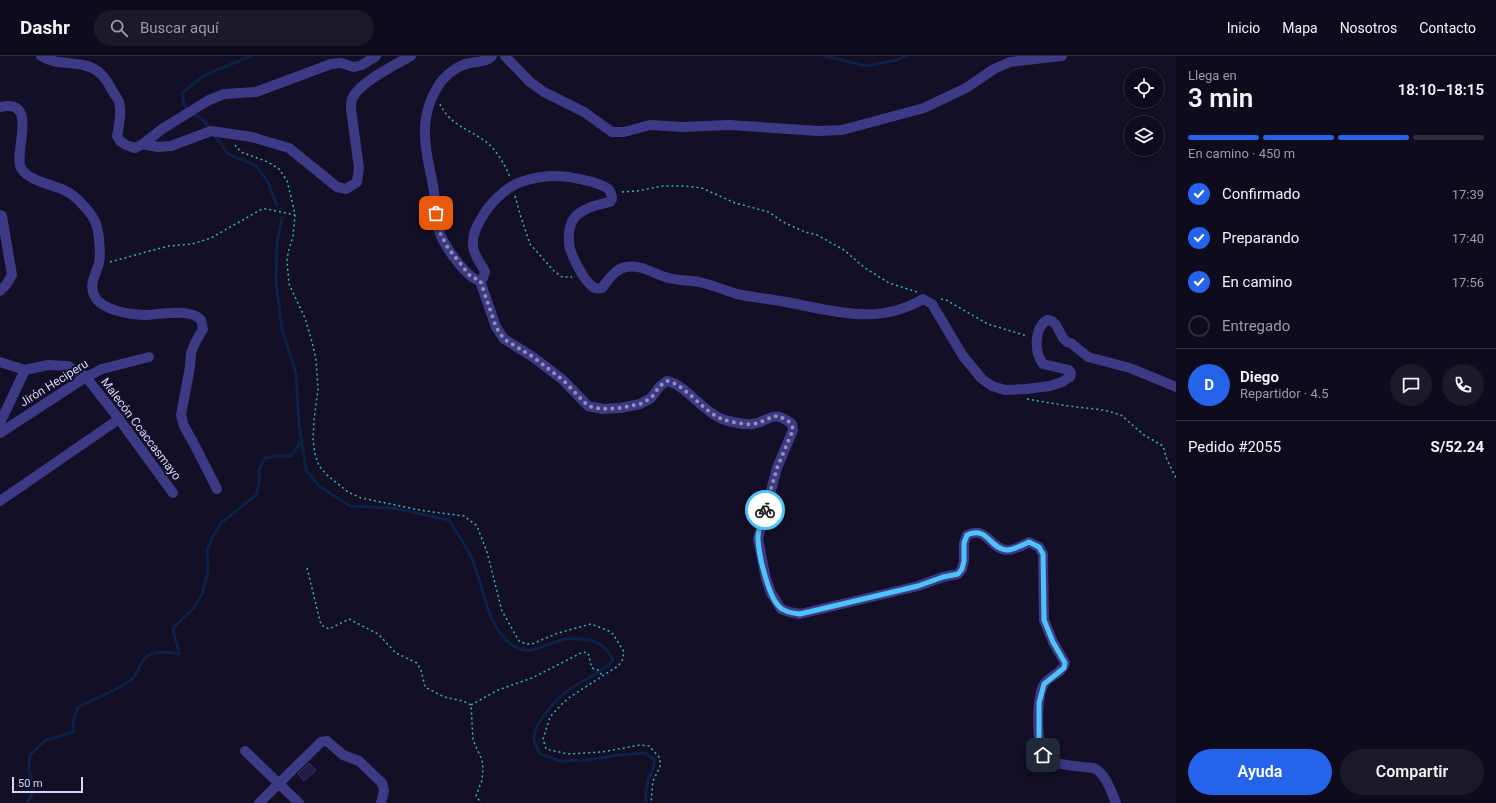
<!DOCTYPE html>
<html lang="es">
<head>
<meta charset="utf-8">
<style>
	body { margin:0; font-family:Roboto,sans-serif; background:#1c1929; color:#f1f3f6; height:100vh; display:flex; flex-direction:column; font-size:15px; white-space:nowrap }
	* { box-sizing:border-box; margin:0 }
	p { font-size:13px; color:#9b9ba3 }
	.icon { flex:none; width:22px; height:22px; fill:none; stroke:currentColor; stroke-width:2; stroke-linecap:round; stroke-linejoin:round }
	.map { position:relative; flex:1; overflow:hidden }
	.side { display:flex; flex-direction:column; background:#0e0b1c; width:320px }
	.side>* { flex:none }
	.fabs { position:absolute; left:1124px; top:12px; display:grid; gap:8px }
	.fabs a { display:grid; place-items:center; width:40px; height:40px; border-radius:50%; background:#0e0b1c; box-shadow:0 2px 6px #0003,0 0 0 1px #2e2b3b; font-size:20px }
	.scale { position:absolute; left:12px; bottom:10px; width:71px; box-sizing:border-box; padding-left:4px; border:2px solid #d9d4ff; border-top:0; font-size:11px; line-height:14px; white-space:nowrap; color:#d9d4ff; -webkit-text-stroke:3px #130f26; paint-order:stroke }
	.pin { position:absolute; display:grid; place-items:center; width:34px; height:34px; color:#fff; margin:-17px; border-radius:8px; box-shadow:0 2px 6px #0006 }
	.courier { position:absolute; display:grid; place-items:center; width:40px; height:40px; margin:-20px; border:3px solid #4fc3f7; border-radius:50%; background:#fff; color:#222; box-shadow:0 1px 5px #0007 }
	.head em { font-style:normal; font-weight:600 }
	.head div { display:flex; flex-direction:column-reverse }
	.head { display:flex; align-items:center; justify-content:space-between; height:68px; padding:0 12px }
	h1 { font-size:26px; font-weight:600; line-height:30px }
	.bar { display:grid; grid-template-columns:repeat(4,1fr); gap:6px 4px; align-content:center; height:48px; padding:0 12px }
	.bar i { height:5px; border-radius:3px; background:#2e2b3b }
	.bar .on { background:#2563eb }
	.bar p { grid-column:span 4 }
	.line { display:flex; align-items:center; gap:10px; padding:0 12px; border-top:1px solid #2e2b3b }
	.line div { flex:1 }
	.round { display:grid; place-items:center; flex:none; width:42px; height:42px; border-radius:21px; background:#1c1929 }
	ol { padding:0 12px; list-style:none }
	li { display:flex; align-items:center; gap:12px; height:44px }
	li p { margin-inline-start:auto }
	li .icon { padding:4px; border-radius:50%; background:#2563eb; color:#fff; stroke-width:4 }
	li:last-child { color:#9b9ba3 }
	li i { width:22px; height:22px; border:2px solid #2e2b3b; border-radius:50% }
	.button { display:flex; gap:8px; margin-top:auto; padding:8px 12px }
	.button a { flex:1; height:46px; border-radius:24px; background:#2563eb; color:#fff; font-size:16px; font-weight:600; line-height:46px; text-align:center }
	.button a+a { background:#1c1929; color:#f1f3f6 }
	header { display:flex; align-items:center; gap:24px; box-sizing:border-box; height:56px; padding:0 20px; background:#0e0b1c; border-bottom:1px solid #2e2b3b }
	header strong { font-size:19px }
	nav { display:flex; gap:22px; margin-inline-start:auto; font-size:14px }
	.search { width:280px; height:36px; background:#1c1929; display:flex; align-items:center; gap:10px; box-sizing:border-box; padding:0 14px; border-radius:22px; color:#9b9ba3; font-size:15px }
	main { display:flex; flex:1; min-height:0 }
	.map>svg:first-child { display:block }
</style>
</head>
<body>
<header>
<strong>Dashr</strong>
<div class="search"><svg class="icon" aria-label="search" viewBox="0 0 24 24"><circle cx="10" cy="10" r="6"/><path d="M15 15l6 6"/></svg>Buscar aquí</div>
<nav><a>Inicio</a><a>Mapa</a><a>Nosotros</a><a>Contacto</a></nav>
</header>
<main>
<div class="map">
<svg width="1176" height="747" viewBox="0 0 1176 747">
	<rect width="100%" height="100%" fill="#130f26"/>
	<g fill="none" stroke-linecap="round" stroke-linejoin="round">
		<g stroke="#0c2248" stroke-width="3">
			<polyline points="825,0 866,10 897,4 906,0"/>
			<polyline points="210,73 203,64 190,55 184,49 182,37 203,20 251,0"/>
			<polyline points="213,77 228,98 255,109 267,124 277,149"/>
			<path d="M282,162L277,187L276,226L282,273L296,317L299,368L306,414L319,430L350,450L393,452L449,464C456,476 465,488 471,501C485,529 485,575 517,592C532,600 551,585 567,583C573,582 581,583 588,584C600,586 608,593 613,604C599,620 582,623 566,636C555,644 535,667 534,681C533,686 538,693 540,698L560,705L587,704L619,699L645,697L654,703C655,713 651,716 648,724C646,732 645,740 646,747"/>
			<path d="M28,747L35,730L29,716L30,699L46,684L74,676L73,666L78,651C90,645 125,631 133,622C139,615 141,602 151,598C158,594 171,597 179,598C178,589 174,582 173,572L194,552L202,538L208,515L207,495L212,482L221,467L256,439L259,428V414L265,402L278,400H291L302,384"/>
		</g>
	</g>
	<polygon fill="#241b47" stroke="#3b2d73" points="309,707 316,714 304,725 298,718"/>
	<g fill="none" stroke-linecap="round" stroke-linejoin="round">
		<g stroke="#2fb8b0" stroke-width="1.5" stroke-dasharray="2 3" stroke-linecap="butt">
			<path d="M440,48C449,68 468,73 485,85C496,93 505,109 510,121"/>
			<polyline points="235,89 241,96 268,106 279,113 287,125 291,141 295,159 293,180 288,197 287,205 289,228 305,262 312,286 316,303 318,333 314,364 313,384 315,398 319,410 327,419 348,436 361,442 425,455 464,460 477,470 487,496 502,555 519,585 526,588 532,588 558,577 591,568 609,575 613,578 624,596 622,605 618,610 570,641 562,648 550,661 543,683 546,693 568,698 602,696 640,689 649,690 660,702 660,711 653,725 651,747"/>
			<polyline points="622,136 637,135 662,130 684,130 702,132 735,147 769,156 783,166 805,176 817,179 844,194 865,212 889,227 917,236"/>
			<polyline points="515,140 520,158 530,188 554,215 562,221 572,221"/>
			<polyline points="110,206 153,194 169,190 192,188 211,182 262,153 267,153 295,159"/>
			<polyline points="941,243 946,244 988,268 1027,280"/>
			<polyline points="1027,343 1068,350 1104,354 1121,359 1144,379 1163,390 1167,404 1176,422"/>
			<polyline points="307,512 321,569 329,573 349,563 378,578 396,597 417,607 421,614 425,631 444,641 463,645 471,649 473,684 482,704 483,712 482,724 476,740 481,747"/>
			<polyline points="471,649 498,634 532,622 583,596 588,597 592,612 598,614 602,619"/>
		</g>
		<g stroke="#3d3a85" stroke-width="10">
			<path d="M41,0C54,8 68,6 83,9C99,12 106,22 113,36C115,39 118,43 119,46C122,57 119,69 117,80L120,85L126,89L135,92L143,88L158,91L171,90L211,75L252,81L289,92L337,131L346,133L357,126L359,112L351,53C351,50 351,46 352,43C358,27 396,8 411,0"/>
			<path d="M492,0C486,7 478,5 470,7C457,9 443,21 437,32C429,45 424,63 425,78C425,96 430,113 433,129C436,144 434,160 439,175C443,188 466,222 480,225L483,222L485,216C481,207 473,199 473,189C472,179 476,171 481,163C489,148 503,134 518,127C529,123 542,120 554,120C568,120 595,125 607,132C611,135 612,138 612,143L610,146C598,149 585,151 576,160C570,166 568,177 569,186C569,197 584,225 593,231C596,233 598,233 602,232C608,224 615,213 626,211C642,208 655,219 669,222C679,225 689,224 699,226C712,229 724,234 737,238C755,242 773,243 791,247C838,256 879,269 923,243L932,248L963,300L982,323L992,330L1005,334L1026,333L1050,330L1062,326L1070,321L1071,317L1069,314L1043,308C1034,296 1034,272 1047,264L1052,265L1056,269L1063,282L1067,286L1071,287L1088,301L1130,312L1176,331"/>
			<polyline points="505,0 530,26 544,36 584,56 612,76 624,76 650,69 683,71 729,69 819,75 842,74 924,52 966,32 994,13 1010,6 1062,0"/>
			<path d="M0,51C40,42 13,96 21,112C28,125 54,129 66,135C76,140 93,158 96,168C99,176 101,199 99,207C96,218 89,228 94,239C101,255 132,259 148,259C162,258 191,252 201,264L203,273L195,287L191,297L190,311L181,359L184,370L194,388L217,433"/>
			<polyline points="143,88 162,73 209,44 224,38 256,36 331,8 341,7 354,11 362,9 376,0"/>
			<polyline points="0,159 2,160 12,219 6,229 0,235"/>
			<path d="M480,225L496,271L504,283L533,301L563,324L588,350L603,353L621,352L640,348L651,342L660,330L667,325C685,328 703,356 722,363C730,366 745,369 753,368C773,364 772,353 792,368L793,374L777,412L758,483L766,523L771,537L781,553L789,556L800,558L918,530L943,521L958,518L962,513L964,505V487L967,479C988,470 989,492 1006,494C1013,495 1023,489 1029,486L1039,491L1043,498L1044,564L1053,586L1065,607C1062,618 1050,619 1044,628C1036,640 1035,696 1048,704C1057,709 1083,711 1094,712C1106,718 1111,735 1116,747"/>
			<polyline points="0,306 25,314 48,309 68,310 86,321 119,363 173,437"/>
			<polyline points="0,367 25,314"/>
			<polyline points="0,377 86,321 102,313 149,301"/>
			<polyline points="0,445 119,363"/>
			<polyline points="245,695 299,747"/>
			<polyline points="259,747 321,686 327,685 343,699 359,705 382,727 384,735 381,747"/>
		</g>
	</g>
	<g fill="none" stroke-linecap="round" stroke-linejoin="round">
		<path stroke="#948fb3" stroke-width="4" stroke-dasharray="0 7.2" d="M436,157L439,175L448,192L471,221L480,224L496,271L504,283L533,301L563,324L588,350L602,353L621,352L640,348L651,342L660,330L667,325C685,328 703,356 722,363C730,366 745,369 753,368C773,364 772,353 792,368L793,374L777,412L765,454"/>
		<path stroke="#4fc3f7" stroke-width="5" d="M765,454C763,463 757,475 758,484C759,500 769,545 782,553C788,557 794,557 800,558L918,530L943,521L958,518L962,513L964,505V487L967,479C988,470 989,492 1006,494C1013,494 1023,489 1029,486L1039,491L1043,498L1044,564L1053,586L1065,607L1064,612L1044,628L1039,647V687L1043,699"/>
	</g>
	<g text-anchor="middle" stroke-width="4" stroke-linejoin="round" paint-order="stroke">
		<g font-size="12" fill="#d9d4ff" stroke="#130f26">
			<text transform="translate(54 327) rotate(-32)" y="4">Jirón Heciperu</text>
			<text transform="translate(141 373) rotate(53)" y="4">Malecón Ccaccasmayo</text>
		</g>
	</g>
</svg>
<div class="fabs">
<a><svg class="icon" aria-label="locate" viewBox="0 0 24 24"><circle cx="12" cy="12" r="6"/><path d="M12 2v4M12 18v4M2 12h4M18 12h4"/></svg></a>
<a><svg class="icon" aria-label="layers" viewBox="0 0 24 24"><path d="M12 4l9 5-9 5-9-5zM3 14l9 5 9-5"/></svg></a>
</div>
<div class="scale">50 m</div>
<div class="pin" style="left:436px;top:157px;background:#ea580c"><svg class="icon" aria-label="bag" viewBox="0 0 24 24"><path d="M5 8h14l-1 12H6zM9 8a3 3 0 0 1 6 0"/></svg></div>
<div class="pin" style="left:1043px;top:699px;background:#1f2937"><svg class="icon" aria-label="home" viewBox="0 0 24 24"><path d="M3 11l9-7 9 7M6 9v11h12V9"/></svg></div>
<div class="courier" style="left:765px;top:454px"><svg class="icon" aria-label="bike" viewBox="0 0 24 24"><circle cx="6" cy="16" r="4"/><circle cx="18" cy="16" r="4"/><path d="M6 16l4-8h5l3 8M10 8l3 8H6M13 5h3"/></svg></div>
</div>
<section class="side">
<div class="head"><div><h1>3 min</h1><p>Llega en</p></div><em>18:10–18:15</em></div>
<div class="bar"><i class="on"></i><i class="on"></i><i class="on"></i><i></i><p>En camino · 450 m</p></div>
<ol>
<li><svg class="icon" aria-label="check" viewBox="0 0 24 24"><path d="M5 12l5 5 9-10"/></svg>Confirmado<p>17:39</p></li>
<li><svg class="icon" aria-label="check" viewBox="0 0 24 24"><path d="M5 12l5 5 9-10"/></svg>Preparando<p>17:40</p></li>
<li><svg class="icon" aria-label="check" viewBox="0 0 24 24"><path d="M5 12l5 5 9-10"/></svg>En camino<p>17:56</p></li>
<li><i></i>Entregado</li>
</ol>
<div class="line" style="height:72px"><b class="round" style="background:#2563eb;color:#fff">D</b><div><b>Diego</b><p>Repartidor · 4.5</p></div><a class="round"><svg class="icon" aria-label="chat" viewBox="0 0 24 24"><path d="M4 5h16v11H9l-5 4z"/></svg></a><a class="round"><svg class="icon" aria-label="phone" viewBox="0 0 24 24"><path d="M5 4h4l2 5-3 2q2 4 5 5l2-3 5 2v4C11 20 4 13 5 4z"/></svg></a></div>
<div class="line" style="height:52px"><div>Pedido #2055</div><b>S/52.24</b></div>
<div class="button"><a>Ayuda</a><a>Compartir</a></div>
</section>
</main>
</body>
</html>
